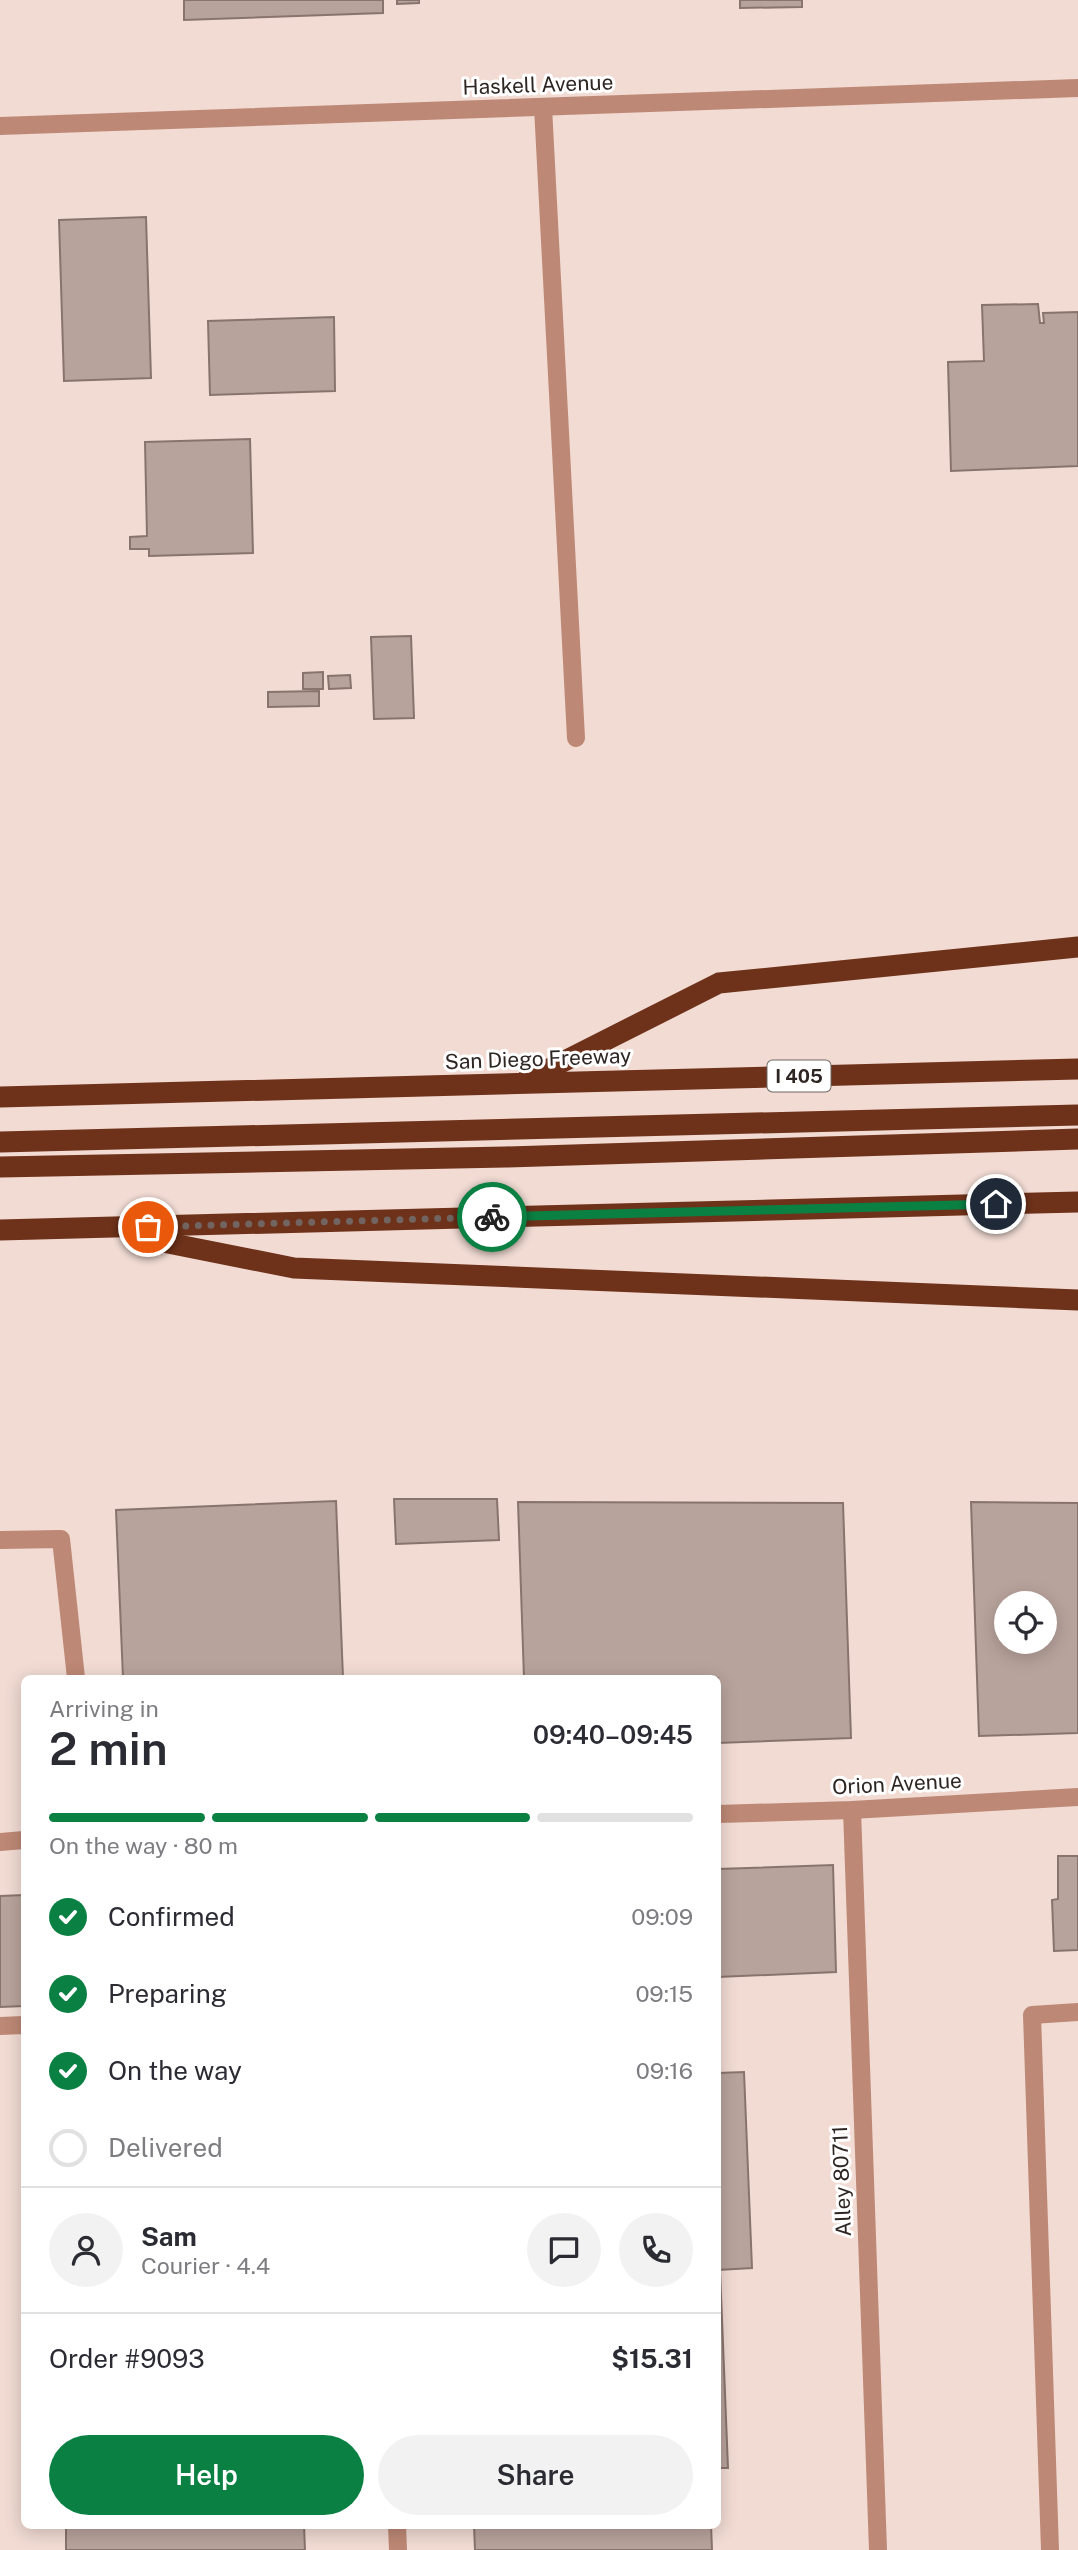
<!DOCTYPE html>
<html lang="en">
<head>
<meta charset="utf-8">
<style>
	body { margin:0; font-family:"Public Sans",sans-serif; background:#f2f2f3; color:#2b2b33; height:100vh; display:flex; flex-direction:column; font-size:26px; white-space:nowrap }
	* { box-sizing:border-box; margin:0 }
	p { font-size:23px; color:#7c7c81 }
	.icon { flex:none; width:38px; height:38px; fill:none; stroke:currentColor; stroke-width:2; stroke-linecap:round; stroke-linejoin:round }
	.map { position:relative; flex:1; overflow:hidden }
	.sheet { position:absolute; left:21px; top:1675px; width:700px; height:854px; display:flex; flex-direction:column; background:#fff; border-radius:10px; box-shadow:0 4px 18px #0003 }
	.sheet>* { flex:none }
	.buttons { position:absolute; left:994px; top:1591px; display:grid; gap:14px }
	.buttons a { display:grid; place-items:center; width:63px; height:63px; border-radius:50%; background:#fff; box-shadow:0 4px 18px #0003; font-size:35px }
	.pin { position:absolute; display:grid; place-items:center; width:60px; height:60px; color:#fff; margin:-30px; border:4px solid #fff; border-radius:50%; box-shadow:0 2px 7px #0007 }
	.courier { position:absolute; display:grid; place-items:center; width:70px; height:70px; margin:-35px; border:5px solid #0b8043; border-radius:50%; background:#fff; color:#222; box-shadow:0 2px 9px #0007 }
	.head em { font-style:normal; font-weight:600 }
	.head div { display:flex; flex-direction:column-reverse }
	.head { display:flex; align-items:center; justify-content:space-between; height:119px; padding:0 28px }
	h1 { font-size:46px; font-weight:600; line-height:52px }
	.bar { display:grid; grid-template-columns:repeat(4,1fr); gap:10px 7px; align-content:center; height:84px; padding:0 28px }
	.bar i { height:9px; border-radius:5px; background:#e1e1e2 }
	.bar .selected { background:#0b8043 }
	.bar p { grid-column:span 4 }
	.line { display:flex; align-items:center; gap:18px; padding:0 28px; border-top:2px solid #e1e1e2 }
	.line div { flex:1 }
	.round { display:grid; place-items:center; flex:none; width:74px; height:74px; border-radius:37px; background:#f2f2f3 }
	ol { padding:0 28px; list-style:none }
	li { display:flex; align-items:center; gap:21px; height:77px }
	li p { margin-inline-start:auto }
	li .icon { padding:7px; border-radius:50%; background:#0b8043; color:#fff; stroke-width:4 }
	li:last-child { color:#7c7c81 }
	li i { width:38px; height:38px; border:4px solid #e1e1e2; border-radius:50% }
	.button { display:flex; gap:14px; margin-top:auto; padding:14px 28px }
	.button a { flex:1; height:80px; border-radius:42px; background:#0b8043; color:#fff; font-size:28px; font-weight:600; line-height:80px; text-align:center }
	.button a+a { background:#f2f2f3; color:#2b2b33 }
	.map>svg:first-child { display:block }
</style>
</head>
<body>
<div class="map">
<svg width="1078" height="2550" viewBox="0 0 1078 2550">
	<rect width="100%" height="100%" fill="#f1dbd3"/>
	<g fill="#b8a39c" stroke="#88746d" stroke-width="2" fill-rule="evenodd">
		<polygon points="184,0 383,0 383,13 184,20"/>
		<polygon points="397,0 419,0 419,3 397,4"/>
		<polygon points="740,0 802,0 802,7 740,8"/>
		<polygon points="146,217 151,378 64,381 59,220"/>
		<polygon points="1038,304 1040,323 1044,323 1043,313 1078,312 1078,466 951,471 948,362 984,361 982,305"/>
		<polygon points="334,317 335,391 210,395 208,321"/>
		<polygon points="250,439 253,553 149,556 149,549 130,549 130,537 147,536 145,442"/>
		<polygon points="411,636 414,718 374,719 371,637"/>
		<polygon points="323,672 323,689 303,689 303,673"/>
		<polygon points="350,675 351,688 329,689 328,676"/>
		<polygon points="319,691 319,706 268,707 268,692"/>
		<polygon points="394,1499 497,1499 499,1540 396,1544"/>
		<polygon points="336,1501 343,1678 123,1678 116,1510"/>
		<polygon points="518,1502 843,1503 851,1738 718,1743 718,1678 524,1678"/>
		<path d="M971,1502L1078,1503V1733L979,1736ZM1006,1603H1045V1642H1006Z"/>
		<polygon points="1058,1856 1078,1856 1078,1950 1054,1951 1052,1900 1058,1899"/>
		<polygon points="833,1865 836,1972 718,1977 718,1869"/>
		<polygon points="24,1895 24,2006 0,2007 0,1896"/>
		<polygon points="744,2072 752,2268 718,2270 718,2073"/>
		<polygon points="718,2270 720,2270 728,2468 718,2468"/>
		<polygon points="66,2525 304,2525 305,2550 66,2550"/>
		<polygon points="474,2525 711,2525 712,2550 475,2550"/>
	</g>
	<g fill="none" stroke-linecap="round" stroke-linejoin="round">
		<g stroke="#bd8875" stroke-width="18">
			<polyline points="543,107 576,738"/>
			<polyline points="0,1540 61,1539 76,1678"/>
			<polyline points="852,1810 878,2550"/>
			<polyline points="0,2026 24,2025"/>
			<polyline points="1050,2550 1032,2015 1078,2012"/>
		</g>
		<g stroke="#bd8875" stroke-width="18">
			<polyline points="0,126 1078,88"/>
			<polyline points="718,1814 852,1810 1078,1797"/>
			<polyline points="0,1842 24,1840"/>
			<polyline points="397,2525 398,2550"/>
		</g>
		<g stroke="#6e3119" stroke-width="21">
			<polyline points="525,1081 719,983 1078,947"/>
			<polyline points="0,1097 1078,1069"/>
			<polyline points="0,1142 1078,1115"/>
			<polyline points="0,1167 506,1157 1078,1139"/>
			<polyline points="0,1230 1078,1202"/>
			<polyline points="133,1236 294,1268 1078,1300"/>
		</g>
	</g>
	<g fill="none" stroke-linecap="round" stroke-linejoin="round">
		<polyline stroke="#726561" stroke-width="7" stroke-dasharray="0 12.6" points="148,1227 492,1217"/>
		<polyline stroke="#0b8043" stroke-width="9" points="492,1217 996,1204"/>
	</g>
	<g text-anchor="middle" stroke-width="6" stroke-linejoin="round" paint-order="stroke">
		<rect fill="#fff" stroke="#6d6765" stroke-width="2" x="767.5" y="1060.5" width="63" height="31" rx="5"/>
		<g font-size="19" font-weight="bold" fill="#2e2623">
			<text x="799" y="1083">I 405</text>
		</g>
		<g font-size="21" fill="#2e2623" stroke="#fff">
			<text transform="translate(538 85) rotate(-2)" y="7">Haskell Avenue</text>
			<text transform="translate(538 1059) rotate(-2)" y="7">San Diego Freeway</text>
			<text transform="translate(897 1784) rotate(-3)" y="7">Orion Avenue</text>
			<text transform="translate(842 2181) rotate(-92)" y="7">Alley 80711</text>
		</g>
	</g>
</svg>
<div class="buttons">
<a><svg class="icon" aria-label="locate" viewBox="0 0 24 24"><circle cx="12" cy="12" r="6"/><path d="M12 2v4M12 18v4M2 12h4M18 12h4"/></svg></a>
</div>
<div class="pin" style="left:148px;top:1227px;background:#ea580c"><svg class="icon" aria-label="bag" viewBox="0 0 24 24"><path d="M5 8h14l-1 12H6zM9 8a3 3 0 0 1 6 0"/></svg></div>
<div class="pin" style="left:996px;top:1204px;background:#1f2937"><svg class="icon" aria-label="home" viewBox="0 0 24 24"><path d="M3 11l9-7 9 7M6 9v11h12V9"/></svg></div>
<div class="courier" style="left:492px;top:1217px"><svg class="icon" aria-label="bike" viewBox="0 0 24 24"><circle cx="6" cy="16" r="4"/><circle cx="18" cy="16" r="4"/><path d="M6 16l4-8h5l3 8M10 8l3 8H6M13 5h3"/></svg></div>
<section class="sheet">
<div class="head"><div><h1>2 min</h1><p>Arriving in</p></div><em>09:40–09:45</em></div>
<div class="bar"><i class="selected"></i><i class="selected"></i><i class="selected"></i><i></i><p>On the way · 80 m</p></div>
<ol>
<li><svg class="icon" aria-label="check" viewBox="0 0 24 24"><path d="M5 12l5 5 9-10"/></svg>Confirmed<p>09:09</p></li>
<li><svg class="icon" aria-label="check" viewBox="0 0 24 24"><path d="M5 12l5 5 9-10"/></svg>Preparing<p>09:15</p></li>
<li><svg class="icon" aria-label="check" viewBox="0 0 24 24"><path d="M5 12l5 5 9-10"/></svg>On the way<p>09:16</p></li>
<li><i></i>Delivered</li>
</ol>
<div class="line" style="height:126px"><a class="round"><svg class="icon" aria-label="person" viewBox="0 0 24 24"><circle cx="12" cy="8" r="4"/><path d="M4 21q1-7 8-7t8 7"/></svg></a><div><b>Sam</b><p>Courier · 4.4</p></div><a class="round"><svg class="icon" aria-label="chat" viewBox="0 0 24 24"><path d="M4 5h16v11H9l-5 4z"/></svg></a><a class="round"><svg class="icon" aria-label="phone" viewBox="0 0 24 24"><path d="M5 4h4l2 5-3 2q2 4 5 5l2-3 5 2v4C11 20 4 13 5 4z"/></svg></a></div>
<div class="line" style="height:91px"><div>Order #9093</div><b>$15.31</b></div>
<div class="button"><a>Help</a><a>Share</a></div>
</section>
</div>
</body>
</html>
